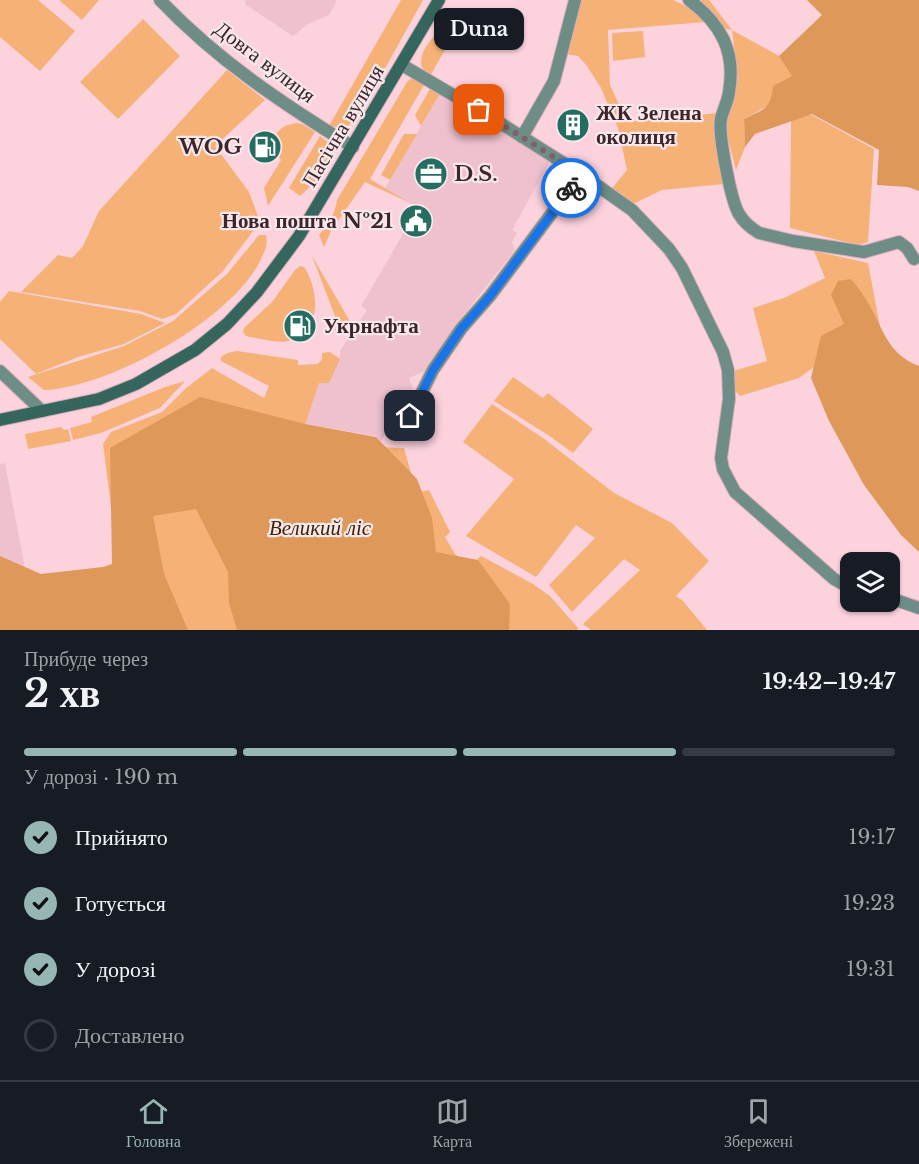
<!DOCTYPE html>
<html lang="uk">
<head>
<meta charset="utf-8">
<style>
	body { margin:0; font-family:"Libre Baskerville",serif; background:#20242c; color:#f1f3f6; height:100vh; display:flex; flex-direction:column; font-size:22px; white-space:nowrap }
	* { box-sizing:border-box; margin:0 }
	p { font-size:20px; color:#9ea1a6 }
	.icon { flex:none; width:33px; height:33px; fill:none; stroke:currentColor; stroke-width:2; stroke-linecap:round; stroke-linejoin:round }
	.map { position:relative; height:630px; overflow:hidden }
	.sheet { display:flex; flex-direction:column; background:#171b24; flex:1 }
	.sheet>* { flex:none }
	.fabs { position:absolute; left:840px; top:552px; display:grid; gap:12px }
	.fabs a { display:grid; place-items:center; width:60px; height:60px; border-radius:12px; background:#171b24; box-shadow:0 2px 4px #0004; font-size:30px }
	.pin { position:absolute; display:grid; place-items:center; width:51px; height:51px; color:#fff; margin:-26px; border-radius:12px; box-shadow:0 3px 9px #0006 }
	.courier { position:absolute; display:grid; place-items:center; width:60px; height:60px; margin:-30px; border:4px solid #1a73e8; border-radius:50%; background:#fff; color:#222; box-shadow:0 2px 8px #0007 }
	.bubble { position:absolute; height:42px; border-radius:12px; background:#171b24; box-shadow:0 2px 4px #0004; font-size:20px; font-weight:700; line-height:42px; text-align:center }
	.head em { font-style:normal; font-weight:700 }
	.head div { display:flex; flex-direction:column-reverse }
	.head { display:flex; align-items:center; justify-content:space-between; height:102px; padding:0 24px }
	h1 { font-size:39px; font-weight:700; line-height:45px }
	.bar { display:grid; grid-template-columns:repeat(4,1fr); gap:9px 6px; align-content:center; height:72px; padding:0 24px }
	.bar i { height:8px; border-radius:4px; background:#363941 }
	.bar .active { background:#95b6b3 }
	.bar p { grid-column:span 4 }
	ol { padding:0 24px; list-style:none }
	li { display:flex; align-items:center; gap:18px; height:66px }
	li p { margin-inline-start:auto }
	li .icon { padding:6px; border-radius:50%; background:#95b6b3; color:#111; stroke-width:4 }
	li:last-child { color:#9ea1a6 }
	li i { width:33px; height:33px; border:3px solid #363941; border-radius:50% }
	.tabs { display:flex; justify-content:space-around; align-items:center; height:84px; border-top:2px solid #363941; background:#171b24; font-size:16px; color:#9ea1a6 }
	.tabs a { display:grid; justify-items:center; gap:3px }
	.tabs .active { color:#95b6b3 }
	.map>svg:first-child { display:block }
</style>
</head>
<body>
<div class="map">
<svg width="919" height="630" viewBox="0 0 919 630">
	<rect width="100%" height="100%" fill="#fcd2dd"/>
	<g fill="#efc1cd">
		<polygon points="245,0 337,0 329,15 308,24 293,36 246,5"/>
		<polygon points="441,92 550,161 512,230 517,233 512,242 515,250 462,317 432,368 409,378 416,398 399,407 381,442 376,436 305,424 319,383 340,359 340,351 367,310 361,306 418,208 385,188"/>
		<polygon points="5,463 35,622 0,630 0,464"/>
	</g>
	<g fill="#f5b176">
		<polygon points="0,0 38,0 75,31 40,71 0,37"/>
		<polygon points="59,0 99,0 82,20"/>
		<polygon points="401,0 423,0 357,119 345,128 329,126"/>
		<path d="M580,0H673L689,8L705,22L608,30L610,85L627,122L718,113C710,134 720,162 724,184L662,190L629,206L609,192L627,170L618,128L601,88L587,66L578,56L566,54Z"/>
		<polygon points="696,0 709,0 732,30 779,56 813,25 836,0 829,109 769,105 744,119 745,147 736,170 726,132 736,61 732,30 726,29 704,5"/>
		<polygon points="143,19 180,56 118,119 80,82"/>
		<path d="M442,28L454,34L430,76C409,63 430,39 442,28Z"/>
		<polygon points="643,31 645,57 613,61 612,33"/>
		<polygon points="227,70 265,100 215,146 249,192 260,222 223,271 176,314 162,319 140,311 21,292 58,255 72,258 83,246 99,211"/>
		<path d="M412,78L425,83L370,179L410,203L365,182L331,231L324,247L319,235C328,225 335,214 337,200L407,82Z"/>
		<polygon points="431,87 441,92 421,126 415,115"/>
		<polygon points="806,115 812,115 874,149 868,242 858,245 790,228 791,121"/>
		<path d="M298,123L304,125L315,132L268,206L264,188L281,160L275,151L273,139C279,128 286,124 298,123Z"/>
		<polygon points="404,134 417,134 390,180 381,175"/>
		<polygon points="320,136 329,143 332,153 314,183 300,196 289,188"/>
		<path d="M259,235H266C268,246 265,251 260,261C231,320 108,388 44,390L28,377L124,346L173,321L227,274Z"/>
		<polygon points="814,251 868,263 880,327 823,360 799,378 740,396 735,391 733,371 767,361 753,308 784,298 825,278"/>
		<polygon points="312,256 351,323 341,335 335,330 338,324"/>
		<path d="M300,266L304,267C319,289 323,334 288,341C276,344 258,338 246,336L243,332L244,328L272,302L295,270Z"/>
		<polygon points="9,291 141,314 165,323 124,344 78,357 36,374 0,339 0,302"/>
		<polygon points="237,351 298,360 298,365 317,364 322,360 322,353 330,352 340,359 329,383 319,383 305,425 378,447 404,448 412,477 420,492 429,490 450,532 445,537 455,554 469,567 481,556 533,584 550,596 578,628 577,630 138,630 118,562 103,444 111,432 162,412 185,389 212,368 264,398 269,386 221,361 221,357 227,353"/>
		<polygon points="513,377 543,398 548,393 593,429 573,453 551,437 494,401"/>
		<polygon points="185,381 160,408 101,433 73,440 70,428 92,422 91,417 165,387"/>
		<polygon points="492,404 543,438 614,493 672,523 709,561 676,596 683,601 707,630 591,630 583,624 640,570 624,559 572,612 549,585 595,538 576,525 536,577 466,536 514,479 463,442"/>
		<polygon points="61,427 64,430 68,429 71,441 28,449 25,434"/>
	</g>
	<g fill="#de985a">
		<path d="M807,0H919V191L908,187L877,185L879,150L812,114L755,134L745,147L744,119C763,109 771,110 773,86L792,76L779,56L822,15Z"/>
		<path d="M851,279C856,285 861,291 865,298C883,325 885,353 919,366V552L901,535L864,485L829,421L811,378L821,336L844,324L831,295L838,281Z"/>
		<polygon points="200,397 305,424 376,437 417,479 432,518 436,552 478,560 510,604 509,630 237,630 229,603 228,572 196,509 153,516 164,574 188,630 0,630 0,556 41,574 103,567 112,564 110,448"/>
	</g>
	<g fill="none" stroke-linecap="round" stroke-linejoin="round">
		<g stroke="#d6afb9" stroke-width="14">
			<g id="street">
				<path d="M160,0C217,60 283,104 353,147"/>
				<path d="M689,0C721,24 736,51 729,92C728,101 723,110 721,119C718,134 731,201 739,214C744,223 751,228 759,233L793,241L864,252L899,242L907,248L914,259"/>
				<polyline points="402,65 489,116 581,174 632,210 669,249 682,268 723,352 728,370 729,399 721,458 723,469 735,492 834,579 850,588"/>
				<polyline points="522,137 554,81 575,0"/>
				<polyline points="0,371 42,411"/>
				<polyline points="410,416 433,370 461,329 490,296 581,174"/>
				<polyline points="890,598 919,608"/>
			</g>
		</g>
		<g stroke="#d6afb9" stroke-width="14">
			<polyline id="secondary" points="0,420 99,399 136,384 195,350 227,324 257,292 299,236 439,0"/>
		</g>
		<use href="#street" stroke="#6e8d87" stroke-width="12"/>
		<use href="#secondary" stroke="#35665d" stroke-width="12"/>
	</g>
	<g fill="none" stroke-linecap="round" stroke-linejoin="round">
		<polyline stroke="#806169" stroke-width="6" stroke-dasharray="0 10.8" points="479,110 581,174 571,188"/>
		<polyline stroke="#1a73e8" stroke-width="8" points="410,416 433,370 461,329 490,296 571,188"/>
	</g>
	<defs>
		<g id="building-disc" transform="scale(1.725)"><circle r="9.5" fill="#256c61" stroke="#f6e8eb"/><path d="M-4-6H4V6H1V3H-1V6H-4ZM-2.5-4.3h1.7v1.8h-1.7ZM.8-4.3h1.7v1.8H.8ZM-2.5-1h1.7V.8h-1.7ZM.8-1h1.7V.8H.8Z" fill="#fff"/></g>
		<g id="fuel-disc" transform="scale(1.725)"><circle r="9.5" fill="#256c61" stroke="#f6e8eb"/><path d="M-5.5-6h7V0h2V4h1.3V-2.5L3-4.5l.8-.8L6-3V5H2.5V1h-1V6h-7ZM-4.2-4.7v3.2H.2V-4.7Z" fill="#fff"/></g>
		<g id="office-disc" transform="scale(1.725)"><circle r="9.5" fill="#256c61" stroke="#f6e8eb"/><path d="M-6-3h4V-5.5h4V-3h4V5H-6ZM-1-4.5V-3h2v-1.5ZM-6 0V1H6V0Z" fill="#fff"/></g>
		<g id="civic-disc" transform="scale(1.725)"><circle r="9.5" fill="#256c61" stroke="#f6e8eb"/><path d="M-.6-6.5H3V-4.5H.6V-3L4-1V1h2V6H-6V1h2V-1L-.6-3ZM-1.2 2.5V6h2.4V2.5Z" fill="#fff"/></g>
	</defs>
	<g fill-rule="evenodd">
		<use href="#building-disc" x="573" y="125"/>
		<use href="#fuel-disc" x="265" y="147"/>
		<use href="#office-disc" x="431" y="174"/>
		<use href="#civic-disc" x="416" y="221"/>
		<use href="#fuel-disc" x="300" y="326"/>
	</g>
	<g text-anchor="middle" stroke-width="4.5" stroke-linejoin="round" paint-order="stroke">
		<g font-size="21" fill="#3e242b" stroke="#f6e8eb">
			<text transform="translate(265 62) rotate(37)" y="7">Довга вулиця</text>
			<text transform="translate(343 126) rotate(-59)" y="7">Пасічна вулиця</text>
		</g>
		<g font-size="21" font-weight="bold" fill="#3e242b" stroke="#f6e8eb" text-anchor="start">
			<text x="596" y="120">ЖК Зелена<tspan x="596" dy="24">околиця</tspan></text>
			<text x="242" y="154" text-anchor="end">WOG</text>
			<text x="454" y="181">D.S.</text>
			<text x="393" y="228" text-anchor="end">Нова пошта №21</text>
			<text x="323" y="333">Укрнафта</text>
		</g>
		<g font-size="21" font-style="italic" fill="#412409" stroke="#f6e8eb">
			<text x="320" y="535">Великий ліс</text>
		</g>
	</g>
</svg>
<div class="fabs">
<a><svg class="icon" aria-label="layers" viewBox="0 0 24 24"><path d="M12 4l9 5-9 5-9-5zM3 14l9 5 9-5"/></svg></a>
</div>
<div class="pin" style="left:479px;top:110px;background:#ea580c"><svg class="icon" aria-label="bag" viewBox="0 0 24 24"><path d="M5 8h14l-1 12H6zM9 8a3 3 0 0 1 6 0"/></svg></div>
<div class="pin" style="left:410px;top:416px;background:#1f2937"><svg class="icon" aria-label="home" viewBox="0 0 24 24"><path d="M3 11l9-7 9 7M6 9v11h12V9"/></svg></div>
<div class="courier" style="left:571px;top:188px"><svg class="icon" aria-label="bike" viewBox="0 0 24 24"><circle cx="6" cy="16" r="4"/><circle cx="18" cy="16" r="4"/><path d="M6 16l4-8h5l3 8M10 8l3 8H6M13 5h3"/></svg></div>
<div class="bubble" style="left:434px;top:8px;width:90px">Duna</div>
</div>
<section class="sheet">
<div class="head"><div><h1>2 хв</h1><p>Прибуде через</p></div><em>19:42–19:47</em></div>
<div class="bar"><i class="active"></i><i class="active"></i><i class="active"></i><i></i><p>У дорозі · 190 m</p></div>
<ol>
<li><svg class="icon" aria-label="check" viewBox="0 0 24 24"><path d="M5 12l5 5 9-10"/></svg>Прийнято<p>19:17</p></li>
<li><svg class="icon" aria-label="check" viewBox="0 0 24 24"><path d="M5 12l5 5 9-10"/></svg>Готується<p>19:23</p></li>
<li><svg class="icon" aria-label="check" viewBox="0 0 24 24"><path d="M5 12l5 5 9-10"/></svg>У дорозі<p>19:31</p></li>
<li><i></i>Доставлено</li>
</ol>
</section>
<nav class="tabs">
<a class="active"><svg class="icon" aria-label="home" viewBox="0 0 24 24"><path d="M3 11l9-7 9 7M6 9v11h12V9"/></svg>Головна</a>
<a><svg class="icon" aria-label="map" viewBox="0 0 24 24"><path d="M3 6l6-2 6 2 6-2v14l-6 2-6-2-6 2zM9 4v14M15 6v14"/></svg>Карта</a>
<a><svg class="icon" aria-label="saved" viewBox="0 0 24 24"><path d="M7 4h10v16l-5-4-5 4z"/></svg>Збережені</a>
</nav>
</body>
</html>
